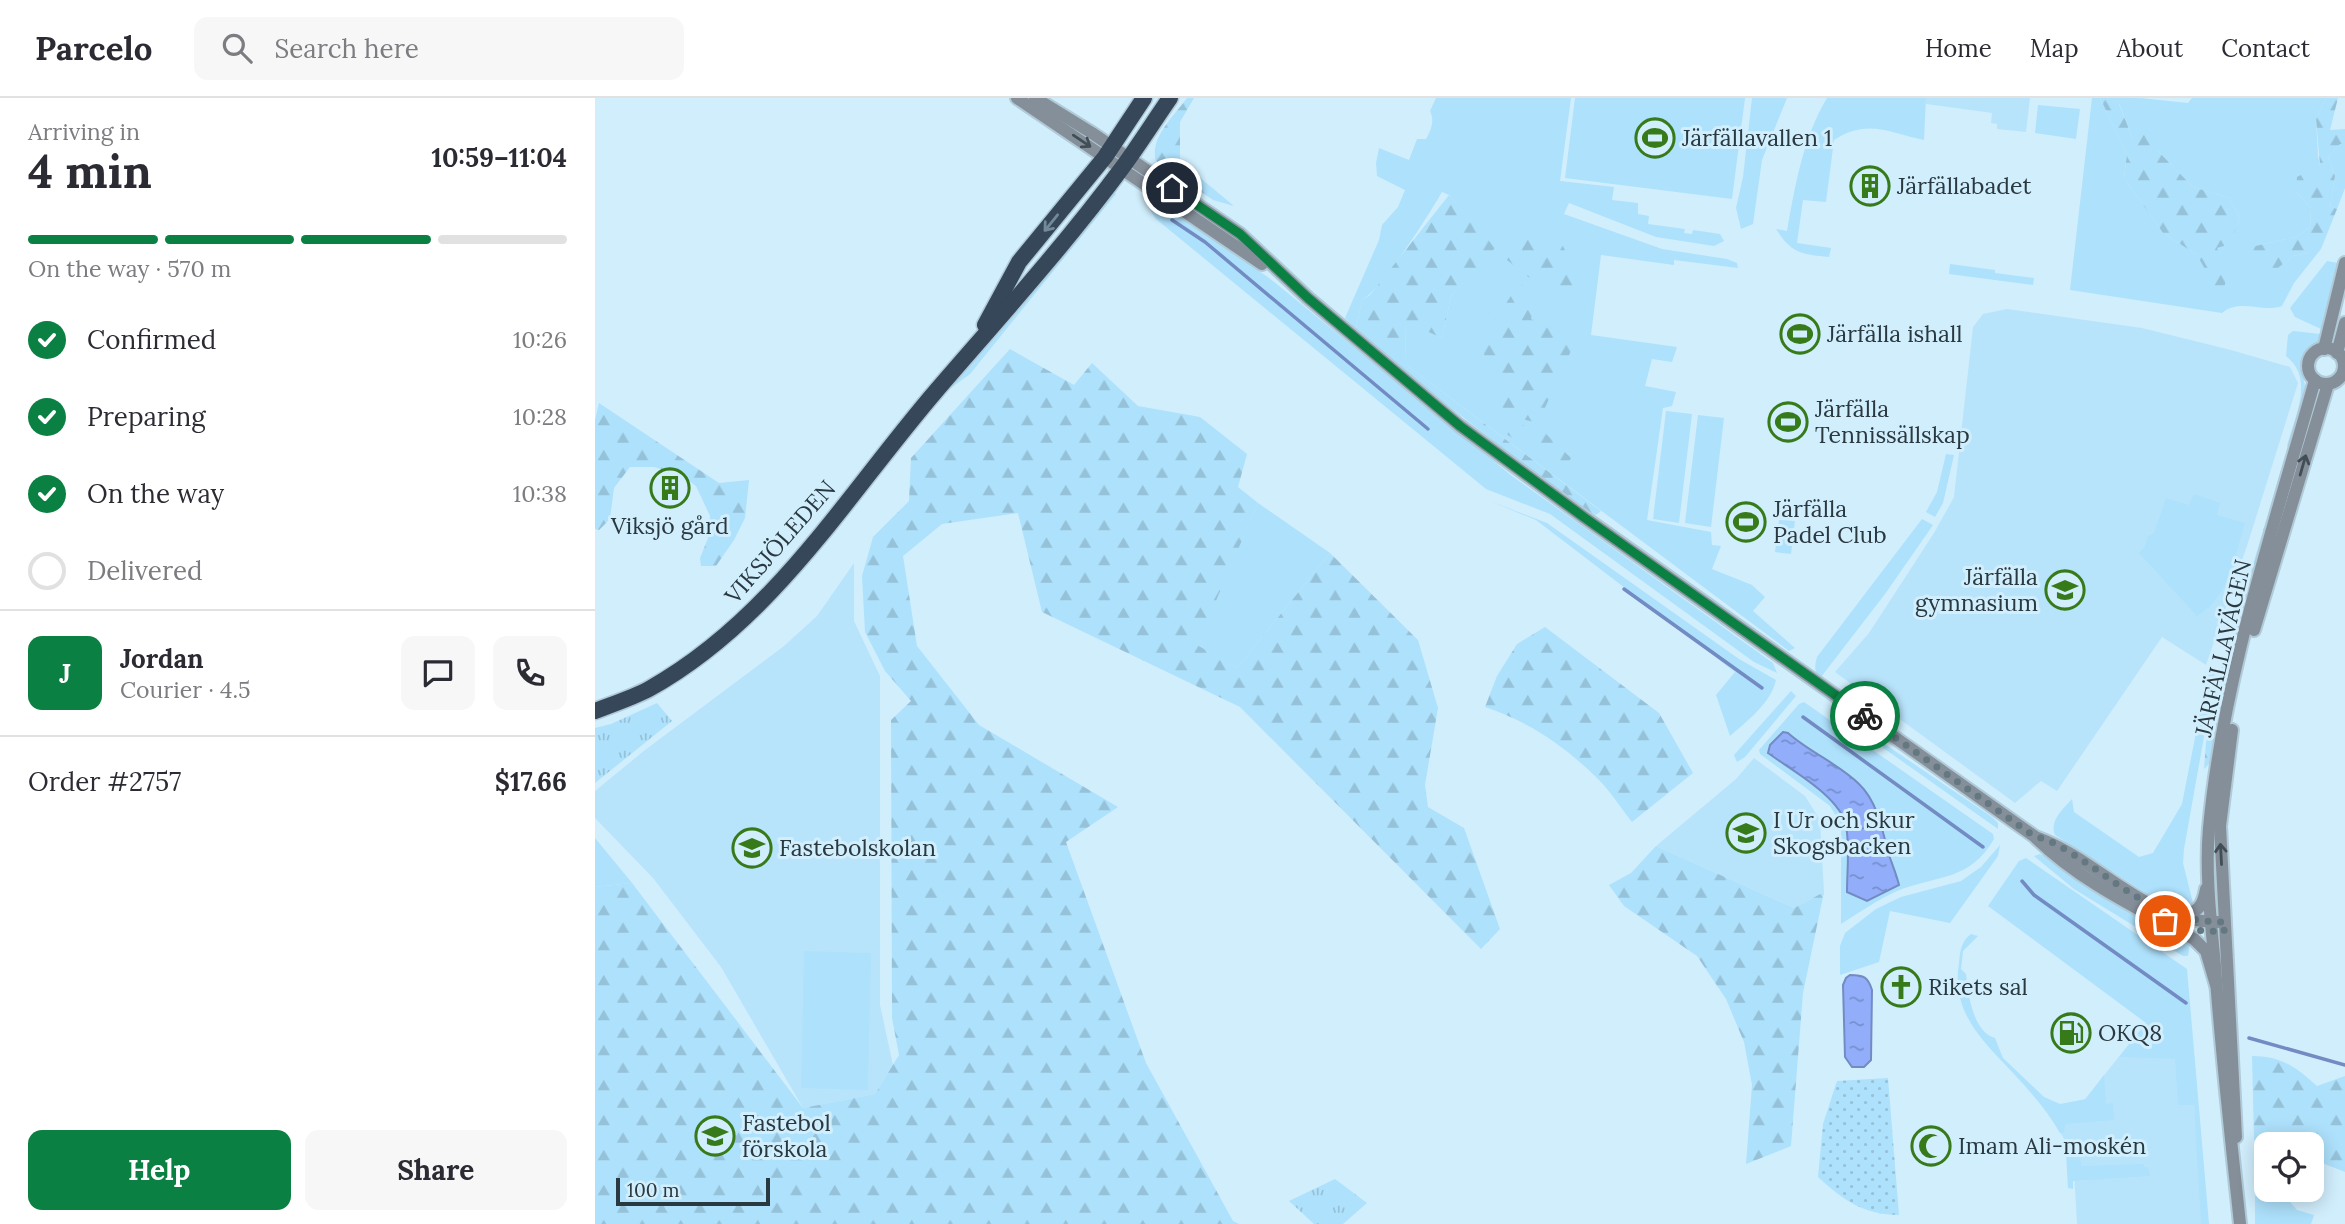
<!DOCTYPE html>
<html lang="en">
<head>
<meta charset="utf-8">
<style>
	body { margin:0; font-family:Lora,serif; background:#f7f7f7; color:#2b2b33; height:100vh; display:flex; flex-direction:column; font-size:26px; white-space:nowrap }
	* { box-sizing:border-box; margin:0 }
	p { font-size:23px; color:#7c7c81 }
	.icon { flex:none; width:38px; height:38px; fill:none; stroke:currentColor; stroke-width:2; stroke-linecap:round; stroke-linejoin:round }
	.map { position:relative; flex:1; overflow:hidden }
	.sheet { display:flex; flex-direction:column; background:#fff; width:595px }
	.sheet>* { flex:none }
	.fabs { position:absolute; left:1659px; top:1034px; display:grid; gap:14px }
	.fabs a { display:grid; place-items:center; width:70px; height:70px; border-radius:14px; background:#fff; box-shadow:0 4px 18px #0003; font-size:35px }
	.scale { position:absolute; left:21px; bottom:18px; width:154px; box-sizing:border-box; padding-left:7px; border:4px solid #2a383f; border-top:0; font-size:19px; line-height:24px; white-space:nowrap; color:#2a383f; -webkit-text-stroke:5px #d1eefd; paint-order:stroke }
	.pin { position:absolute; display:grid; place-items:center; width:60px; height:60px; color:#fff; margin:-30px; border:4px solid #fff; border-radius:50%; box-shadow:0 2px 7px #0007 }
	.courier { position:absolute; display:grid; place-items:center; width:70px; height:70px; margin:-35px; border:5px solid #0b8043; border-radius:50%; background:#fff; color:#222; box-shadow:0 2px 9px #0007 }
	.overview em { font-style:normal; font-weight:700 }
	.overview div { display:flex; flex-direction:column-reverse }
	.overview { display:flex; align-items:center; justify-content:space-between; height:119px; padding:0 28px }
	h1 { font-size:46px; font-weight:700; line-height:52px }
	.bar { display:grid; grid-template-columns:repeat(4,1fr); gap:10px 7px; align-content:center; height:84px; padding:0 28px }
	.bar i { height:9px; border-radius:5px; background:#e1e1e2 }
	.bar .active { background:#0b8043 }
	.bar p { grid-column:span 4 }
	.line { display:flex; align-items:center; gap:18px; padding:0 28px; border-top:2px solid #e1e1e2 }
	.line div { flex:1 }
	.round { display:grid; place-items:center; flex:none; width:74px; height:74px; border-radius:14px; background:#f7f7f7 }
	ol { padding:0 28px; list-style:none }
	li { display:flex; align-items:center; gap:21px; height:77px }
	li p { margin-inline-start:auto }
	li .icon { padding:7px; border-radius:50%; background:#0b8043; color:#fff; stroke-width:4 }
	li:last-child { color:#7c7c81 }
	li i { width:38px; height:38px; border:4px solid #e1e1e2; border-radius:50% }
	.button { display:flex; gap:14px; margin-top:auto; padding:14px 28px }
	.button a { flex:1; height:80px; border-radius:14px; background:#0b8043; color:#fff; font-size:28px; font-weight:700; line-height:80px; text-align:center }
	.button a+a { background:#f7f7f7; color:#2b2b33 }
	header { display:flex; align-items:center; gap:42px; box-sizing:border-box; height:98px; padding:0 35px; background:#fff; border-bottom:2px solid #e1e1e2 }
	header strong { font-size:33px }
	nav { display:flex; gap:38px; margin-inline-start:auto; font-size:24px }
	.search { width:490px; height:63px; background:#f7f7f7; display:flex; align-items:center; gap:18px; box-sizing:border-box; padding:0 24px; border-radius:14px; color:#7c7c81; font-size:26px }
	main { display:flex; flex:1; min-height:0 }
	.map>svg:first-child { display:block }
</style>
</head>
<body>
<header>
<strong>Parcelo</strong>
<div class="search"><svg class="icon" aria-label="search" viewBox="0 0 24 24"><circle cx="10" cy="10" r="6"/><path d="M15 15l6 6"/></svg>Search here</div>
<nav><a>Home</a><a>Map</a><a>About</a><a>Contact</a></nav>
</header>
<main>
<section class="sheet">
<div class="overview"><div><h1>4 min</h1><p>Arriving in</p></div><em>10:59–11:04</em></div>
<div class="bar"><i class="active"></i><i class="active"></i><i class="active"></i><i></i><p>On the way · 570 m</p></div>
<ol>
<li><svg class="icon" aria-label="check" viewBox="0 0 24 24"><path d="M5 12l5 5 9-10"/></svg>Confirmed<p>10:26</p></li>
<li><svg class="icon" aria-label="check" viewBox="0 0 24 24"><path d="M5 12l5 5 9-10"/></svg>Preparing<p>10:28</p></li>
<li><svg class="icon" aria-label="check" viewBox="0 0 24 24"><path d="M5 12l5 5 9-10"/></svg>On the way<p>10:38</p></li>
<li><i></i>Delivered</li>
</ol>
<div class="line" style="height:126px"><b class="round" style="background:#0b8043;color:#fff">J</b><div><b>Jordan</b><p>Courier · 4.5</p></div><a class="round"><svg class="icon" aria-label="chat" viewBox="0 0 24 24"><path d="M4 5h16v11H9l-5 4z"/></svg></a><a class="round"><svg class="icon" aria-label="phone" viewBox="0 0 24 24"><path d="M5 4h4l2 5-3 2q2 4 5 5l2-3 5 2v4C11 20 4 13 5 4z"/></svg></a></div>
<div class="line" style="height:91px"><div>Order #2757</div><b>$17.66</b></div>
<div class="button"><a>Help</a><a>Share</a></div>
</section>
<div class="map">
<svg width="1750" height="1126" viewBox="0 0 1750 1126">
	<defs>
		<pattern id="forest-firs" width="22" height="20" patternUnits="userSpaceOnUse" patternTransform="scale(1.75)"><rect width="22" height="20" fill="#aee1fc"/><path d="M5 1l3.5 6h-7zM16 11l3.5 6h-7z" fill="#96c2d9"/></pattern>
		<pattern id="park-tufts" width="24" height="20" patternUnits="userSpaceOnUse" patternTransform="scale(1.75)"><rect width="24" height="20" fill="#aee1fc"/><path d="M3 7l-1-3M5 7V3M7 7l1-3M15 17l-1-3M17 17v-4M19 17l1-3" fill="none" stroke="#96c2d9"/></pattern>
		<pattern id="garden-dots" width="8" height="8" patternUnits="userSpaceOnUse" patternTransform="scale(1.75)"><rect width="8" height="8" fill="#aee1fc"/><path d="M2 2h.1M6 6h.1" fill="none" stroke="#96c2d9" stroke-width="1.8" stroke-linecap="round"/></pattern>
		<pattern id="water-ripples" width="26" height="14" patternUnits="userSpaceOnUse" patternTransform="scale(1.75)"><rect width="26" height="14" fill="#92aefb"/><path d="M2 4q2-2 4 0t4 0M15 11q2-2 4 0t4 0" fill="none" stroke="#778fcd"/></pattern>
	</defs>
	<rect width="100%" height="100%" fill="#d1eefd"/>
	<g fill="#b8e4fb">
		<polygon points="1331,0 1435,0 1431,34 1402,31 1402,26 1396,25 1397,15 1331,6"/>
		<polygon points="1412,211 1547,230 1636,252 1695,269 1703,285 1652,448 1611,567 1567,539 1462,693 1446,683 1420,705 1240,574 1274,535 1339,435 1359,399 1378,229 1388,216"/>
		<polygon points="259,465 259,523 285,578 285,907 298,967 280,996 208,1010 126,869 58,780 0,720 0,693 50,652 189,548 222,518"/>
		<polygon points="1159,660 1210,698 1225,722 1229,794 1199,810 1061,748 1141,681"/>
		<polygon points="1551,925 1596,959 1607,1126 1482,1126 1478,1056 1462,1029 1470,1026"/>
	</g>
	<g fill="#aee1fc" fill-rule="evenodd">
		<path d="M841,0H976L965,83L1019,89L1017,102L1043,105V116L1054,118L1053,126L1090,131L1089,135L1097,136L1098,132L1125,136L1129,143L1119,148L1061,139L974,105L969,116L1067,151L1132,161L1142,165L1143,170L1079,162V167L1006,157L996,237L1082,249L1077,264L1057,261L1050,288L1081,294L1077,308L1068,310L1052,422L1116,434L1117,447L1126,448L1117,471L1157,487L1170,499L1158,513L1200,550L1194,553L810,266L811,223L847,240L856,198L899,150L854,97L847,94C833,118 788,190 767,202L761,231L750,220L784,142L787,127L803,109L810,92L782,78L781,65L784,50L814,62L822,41H831C836,32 840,23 835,13Z"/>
		<polygon points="980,0 1150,0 1137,101 970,80"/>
		<polygon points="1157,0 1192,0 1167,62 1158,126 1146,131 1141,110 1148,79"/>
		<path d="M1232,0H1331L1329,42C1295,35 1273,20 1239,42L1231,104L1208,102L1202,145L1236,150L1234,159C1206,156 1197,156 1181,131L1192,133C1200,88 1208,40 1232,0Z"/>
		<path d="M1497,0H1505L1532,56L1529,80L1568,135L1602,157L1635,145L1645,120L1634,100L1598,89L1562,52L1538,41L1524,5L1545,0L1593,5L1597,0H1731L1721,21L1723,58L1725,67L1701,94L1716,110L1715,129L1701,139L1660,148L1679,172L1698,158L1712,155L1722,148L1726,151L1699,185L1687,208C1667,215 1645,200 1627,215L1475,192Z"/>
		<polygon points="1443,7 1485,11 1481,41 1440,35"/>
		<polygon points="1745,46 1750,46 1750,90 1742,111 1735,108 1740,78 1733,59"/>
		<polygon points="516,91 521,96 375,276 352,293 512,92"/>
		<polygon points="561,106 601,128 678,183 917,378 1178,565 1182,575 1159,564 955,416 891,391 561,121 555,112"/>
		<path d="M1732,163L1743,165L1732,207L1729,237L1709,256L1706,266L1711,293L1697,350L1692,348C1700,318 1720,281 1691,258L1693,237L1698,233L1725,236L1726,231L1700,219L1695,210Z"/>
		<polygon points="1355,166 1400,172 1400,175 1439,180 1438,187 1354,176"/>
		<polygon points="1071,313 1097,316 1084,425 1058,421"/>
		<polygon points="1103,317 1129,320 1116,429 1090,425"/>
		<polygon points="1351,356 1359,357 1348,405 1340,419 1331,414 1342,394"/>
		<path d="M1599,396L1625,405L1622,417L1650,425C1640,457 1634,500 1602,518L1544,455L1550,448L1553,438L1559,435L1571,400L1594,407Z"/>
		<path d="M892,402L952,425L1144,561L1181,582C1176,605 1152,623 1135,638L1121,597L1140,574L941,422Z"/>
		<polygon points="663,405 735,455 642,570 601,547"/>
		<path d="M1327,421L1338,427L1290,496L1226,579C1218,574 1220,567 1222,559Z"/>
		<polygon points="1184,422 1200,423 1196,456 1180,454"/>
		<path d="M1614,569L1621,571L1589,751L1588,765L1599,809L1591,812L1571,808L1460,737C1454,723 1468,711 1477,701L1479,714L1544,759L1558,755L1587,706Z"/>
		<polygon points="1196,593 1201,598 1150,659 1142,664 1139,657"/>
		<path d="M1209,604L1398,736L1399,741C1374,784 1341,777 1302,793C1282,802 1265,814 1246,826V727L1235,708L1165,656L1164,652L1204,606ZM1193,635L1276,703L1290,736L1292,753L1298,763L1251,729L1247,716L1236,701L1174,655Z"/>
		<polygon points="1272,634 1397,719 1403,725 1403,731 1270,637"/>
		<polygon points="0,740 37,785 0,789"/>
		<polygon points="1405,747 1403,758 1355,825 1295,813 1284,864 1245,877 1245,848 1250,835 1281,811 1306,799 1366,783 1386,769"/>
		<polygon points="1445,756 1453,759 1522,805 1595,845 1593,858 1588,858 1479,791 1439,758"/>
		<polygon points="1431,760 1592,871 1614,1126 1606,1126 1599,1007 1583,1007 1580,961 1524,959 1551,925 1393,808 1424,763"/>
		<path d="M1376,836L1383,838L1368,853L1366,871L1371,876C1373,896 1378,934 1400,940L1408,960L1449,999L1465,1006L1491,1001L1509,977L1511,1006L1518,1005L1519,1022L1470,1026L1469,1035H1465C1453,1014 1436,994 1419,976C1388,943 1356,915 1364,865C1365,854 1366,843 1376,836Z"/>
		<polygon points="209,853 276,855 273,992 206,990"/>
		<polygon points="1481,1051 1485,1055 1486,1068 1549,1066 1549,1069 1553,1069 1555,1078 1478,1083 1478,1091 1473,1090 1471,1055 1473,1052"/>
		<polygon points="1689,1097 1702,1112 1719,1117 1716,1126 1660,1126 1660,1098"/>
	</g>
	<g fill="url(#forest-firs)">
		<path d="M592,0H599L585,24V63L639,108L618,102L561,63C554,40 579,18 592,0Z"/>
		<polygon points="1505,0 1545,0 1524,6 1538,41 1557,33 1562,52 1598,89 1634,100 1645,120 1635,146 1622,150 1631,175 1630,187 1621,191 1602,157 1568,135 1529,80 1532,56"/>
		<polygon points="1731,0 1743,0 1735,32 1750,31 1750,46 1745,46 1733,59 1740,78 1735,108 1742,111 1726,151 1722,149 1712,155 1698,158 1679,173 1652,165 1660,148 1701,139 1715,129 1716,110 1701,94 1702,79 1725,67 1721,21"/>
		<polygon points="854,97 900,150 856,198 847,240 811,224 810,266 1006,413 1001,417 982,408 810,274 761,231 767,202 775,197"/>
		<polygon points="962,137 989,188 970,208 912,162 918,142"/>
		<polygon points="925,184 940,203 936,221 980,244 943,325 910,317 885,245"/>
		<polygon points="415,251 479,287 497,265 543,308 605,319 652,356 643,389 663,405 602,547 642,570 735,455 823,542 843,610 830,687 833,709 869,730 905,831 886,851 645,609 447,514 423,415 347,426 308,458 322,548 384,627 523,709 471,744 551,965 638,1123 644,1126 0,1126 0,789 37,785 208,1010 280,996 304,957 297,920 296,622 316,603 290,573 270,534 267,478 278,439 314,403 316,360"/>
		<polygon points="4,305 124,385 154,382 150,420 139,442 121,468 106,468 105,460 113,440 115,418 101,388 86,377 59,369 35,369 19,390 15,421 4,432 0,431 0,322"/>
		<polygon points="917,324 948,333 976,360 968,374 907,333"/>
		<polygon points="1690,359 1697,360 1640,565 1630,560"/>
		<path d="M950,529L1064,615L1098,675L1037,724C1026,710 1016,694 1003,681C971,649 933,623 890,609L902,578L922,546Z"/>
		<polygon points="1628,564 1639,567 1619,661 1609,671 1611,645"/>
		<polygon points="1061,748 1199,810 1229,794 1208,895 1196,1048 1151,1066 1157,987 1149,944 1131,901 1102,858 1029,808 1014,787 1036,775"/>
		<path d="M1657,958C1687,958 1700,969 1722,988L1750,978V1074L1717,1061V1046H1671L1670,1071L1659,1041Z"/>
	</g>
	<g fill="url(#park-tufts)">
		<polygon points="62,605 77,623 0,685 0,630 16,626"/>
		<polygon points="740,1081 772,1105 748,1126 719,1126 694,1103"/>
	</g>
	<path fill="url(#garden-dots)" d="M1293,980L1304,1117C1269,1117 1248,1102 1223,1079L1228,1026L1242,983Z"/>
	<g fill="url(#water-ripples)" stroke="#738bc3" stroke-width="2">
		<path d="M1188,634L1193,635C1214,654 1244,666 1264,686C1281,702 1287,729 1292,750C1295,762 1301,774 1304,787L1272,803L1252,794C1252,773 1255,748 1251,728C1246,699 1196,672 1173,655L1175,647Z"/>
		<path d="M1255,877C1269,877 1273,879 1277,892L1276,962L1269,969H1257L1250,959L1248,887L1251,880Z"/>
	</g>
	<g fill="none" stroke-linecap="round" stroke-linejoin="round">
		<g stroke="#738bc3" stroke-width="3.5">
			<polyline points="577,122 610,144 833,331"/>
			<polyline points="1029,491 1167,590"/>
			<polyline points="1208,619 1388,749"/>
			<polyline points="1427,783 1439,797 1591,905"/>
			<polyline points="1654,940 1750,967"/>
		</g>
		<g stroke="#b0cad7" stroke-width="16">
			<g id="minor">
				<polyline points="422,0 667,166"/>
				<path d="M440,0L497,35L645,136L713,200L865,328L990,420L1439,738C1484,783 1544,811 1599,841L1611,853L1621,887"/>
				<circle cx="1731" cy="268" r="18"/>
				<polyline points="1729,251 1750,165"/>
				<polyline points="1742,255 1750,225"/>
				<polyline points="1659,532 1733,286"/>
				<polyline points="1637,632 1625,728 1641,1039"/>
				<path d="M1443,740C1507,764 1548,824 1623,824"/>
				<path d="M1586,817C1603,815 1608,808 1611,791"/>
				<path d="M1645,1126C1636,1040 1626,954 1620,868C1616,824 1610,774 1614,730C1628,578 1679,429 1720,282"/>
			</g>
		</g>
		<g stroke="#b0cad7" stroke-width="19">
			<g id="major">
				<polyline points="390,227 424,164 510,59 549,0"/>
				<path d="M0,613C18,606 37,600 54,591C178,522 251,398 341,293C404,220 470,147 527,70C544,47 559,23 575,0"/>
			</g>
		</g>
		<use href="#minor" stroke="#858f9a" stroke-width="12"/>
		<use href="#major" stroke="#354759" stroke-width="16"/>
	</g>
	<defs><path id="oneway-shaft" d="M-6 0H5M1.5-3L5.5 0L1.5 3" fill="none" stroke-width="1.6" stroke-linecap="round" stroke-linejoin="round" transform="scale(1.75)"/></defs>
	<g stroke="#414e56">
		<use href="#oneway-shaft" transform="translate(487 43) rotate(34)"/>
		<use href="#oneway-shaft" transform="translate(1708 367) rotate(-74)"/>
		<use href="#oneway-shaft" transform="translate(1626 756) rotate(-93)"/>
	</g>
	<use stroke="#738a9b" href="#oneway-shaft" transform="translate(456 125) rotate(129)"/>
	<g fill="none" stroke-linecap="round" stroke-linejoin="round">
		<path stroke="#647882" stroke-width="7" stroke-dasharray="0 12.6" d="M1270,618L1436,736C1446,741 1457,743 1466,749C1525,783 1556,824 1630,824L1629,834L1600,832L1570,823"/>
		<polyline stroke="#0b8043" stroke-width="9" points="577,90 645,136 713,200 865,328 990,420 1270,618"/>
	</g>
	<defs>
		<g id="stadium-ring" transform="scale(2.0125)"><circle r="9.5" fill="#d1eefd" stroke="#377a1a" stroke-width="1.5"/><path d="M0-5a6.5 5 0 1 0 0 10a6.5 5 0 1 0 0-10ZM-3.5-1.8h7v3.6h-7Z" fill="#377a1a"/></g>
		<g id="building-ring" transform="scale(2.0125)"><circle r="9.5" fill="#d1eefd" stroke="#377a1a" stroke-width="1.5"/><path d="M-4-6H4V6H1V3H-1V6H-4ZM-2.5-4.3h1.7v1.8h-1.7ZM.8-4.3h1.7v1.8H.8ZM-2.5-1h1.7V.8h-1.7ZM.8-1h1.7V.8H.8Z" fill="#377a1a"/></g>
		<g id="school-ring" transform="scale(2.0125)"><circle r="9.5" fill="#d1eefd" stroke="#377a1a" stroke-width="1.5"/><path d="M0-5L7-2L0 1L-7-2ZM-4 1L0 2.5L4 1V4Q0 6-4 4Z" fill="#377a1a"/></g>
		<g id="church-ring" transform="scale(2.0125)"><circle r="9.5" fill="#d1eefd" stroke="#377a1a" stroke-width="1.5"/><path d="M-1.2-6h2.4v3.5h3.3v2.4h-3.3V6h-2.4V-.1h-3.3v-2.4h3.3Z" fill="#377a1a"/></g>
		<g id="fuel-ring" transform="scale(2.0125)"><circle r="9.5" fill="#d1eefd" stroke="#377a1a" stroke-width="1.5"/><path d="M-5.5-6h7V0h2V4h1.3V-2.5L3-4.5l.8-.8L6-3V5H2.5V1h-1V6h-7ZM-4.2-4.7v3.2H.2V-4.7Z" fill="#377a1a"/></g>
		<g id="mosque-ring" transform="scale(2.0125)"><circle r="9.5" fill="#d1eefd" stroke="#377a1a" stroke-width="1.5"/><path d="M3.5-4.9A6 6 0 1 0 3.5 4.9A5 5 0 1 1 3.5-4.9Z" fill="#377a1a"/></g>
	</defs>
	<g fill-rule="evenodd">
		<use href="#stadium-ring" x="1060" y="40"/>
		<use href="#building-ring" x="1275" y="88"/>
		<use href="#stadium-ring" x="1205" y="236"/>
		<use href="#stadium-ring" x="1193" y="324"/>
		<use href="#building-ring" x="75" y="390"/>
		<use href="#stadium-ring" x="1151" y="424"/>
		<use href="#school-ring" x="1470" y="492"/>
		<use href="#school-ring" x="1151" y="735"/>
		<use href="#school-ring" x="157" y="750"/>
		<use href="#church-ring" x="1306" y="889"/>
		<use href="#fuel-ring" x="1476" y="935"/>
		<use href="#school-ring" x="120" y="1038"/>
		<use href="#mosque-ring" x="1336" y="1048"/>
	</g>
	<g text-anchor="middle" stroke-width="6" stroke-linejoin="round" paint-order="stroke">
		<g font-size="23" fill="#2a383f" stroke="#d1eefd" text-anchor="start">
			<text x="1087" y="48">Järfällavallen 1</text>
			<text x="1302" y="96">Järfällabadet</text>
			<text x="1232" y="244">Järfälla ishall</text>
			<text x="1220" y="319">Järfälla<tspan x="1220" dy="26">Tennissällskap</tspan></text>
			<text x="1178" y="419">Järfälla<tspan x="1178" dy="26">Padel Club</tspan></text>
			<text x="75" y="436" text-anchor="middle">Viksjö gård</text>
			<text x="1443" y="487" text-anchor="end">Järfälla<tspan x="1443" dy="26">gymnasium</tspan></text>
			<text x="1178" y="730">I Ur och Skur<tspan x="1178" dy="26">Skogsbacken</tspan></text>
			<text x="184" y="758">Fastebolskolan</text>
			<text x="1333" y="897">Rikets sal</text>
			<text x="1503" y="943">OKQ8</text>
			<text x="147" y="1033">Fastebol<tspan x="147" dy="26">förskola</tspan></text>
			<text x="1363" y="1056">Imam Ali-moskén</text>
		</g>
		<g font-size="23" fill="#2a383f" stroke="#d1eefd">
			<text transform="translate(185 444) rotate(-49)" y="8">VIKSJÖLEDEN</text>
			<text transform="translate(1628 550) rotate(-77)" y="8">JÄRFÄLLAVÄGEN</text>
		</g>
	</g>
</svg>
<div class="fabs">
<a><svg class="icon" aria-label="locate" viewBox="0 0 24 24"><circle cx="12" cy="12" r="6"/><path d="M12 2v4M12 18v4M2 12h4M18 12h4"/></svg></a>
</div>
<div class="scale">100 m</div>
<div class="pin" style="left:1570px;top:823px;background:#ea580c"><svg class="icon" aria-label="bag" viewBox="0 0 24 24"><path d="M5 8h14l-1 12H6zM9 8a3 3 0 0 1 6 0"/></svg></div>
<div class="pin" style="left:577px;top:90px;background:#1f2937"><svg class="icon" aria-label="home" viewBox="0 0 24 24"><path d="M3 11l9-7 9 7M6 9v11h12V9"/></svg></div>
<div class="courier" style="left:1270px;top:618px"><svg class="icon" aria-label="bike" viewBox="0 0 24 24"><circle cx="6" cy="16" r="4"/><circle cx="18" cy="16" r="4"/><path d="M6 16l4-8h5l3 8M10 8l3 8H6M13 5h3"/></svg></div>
</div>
</main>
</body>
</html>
